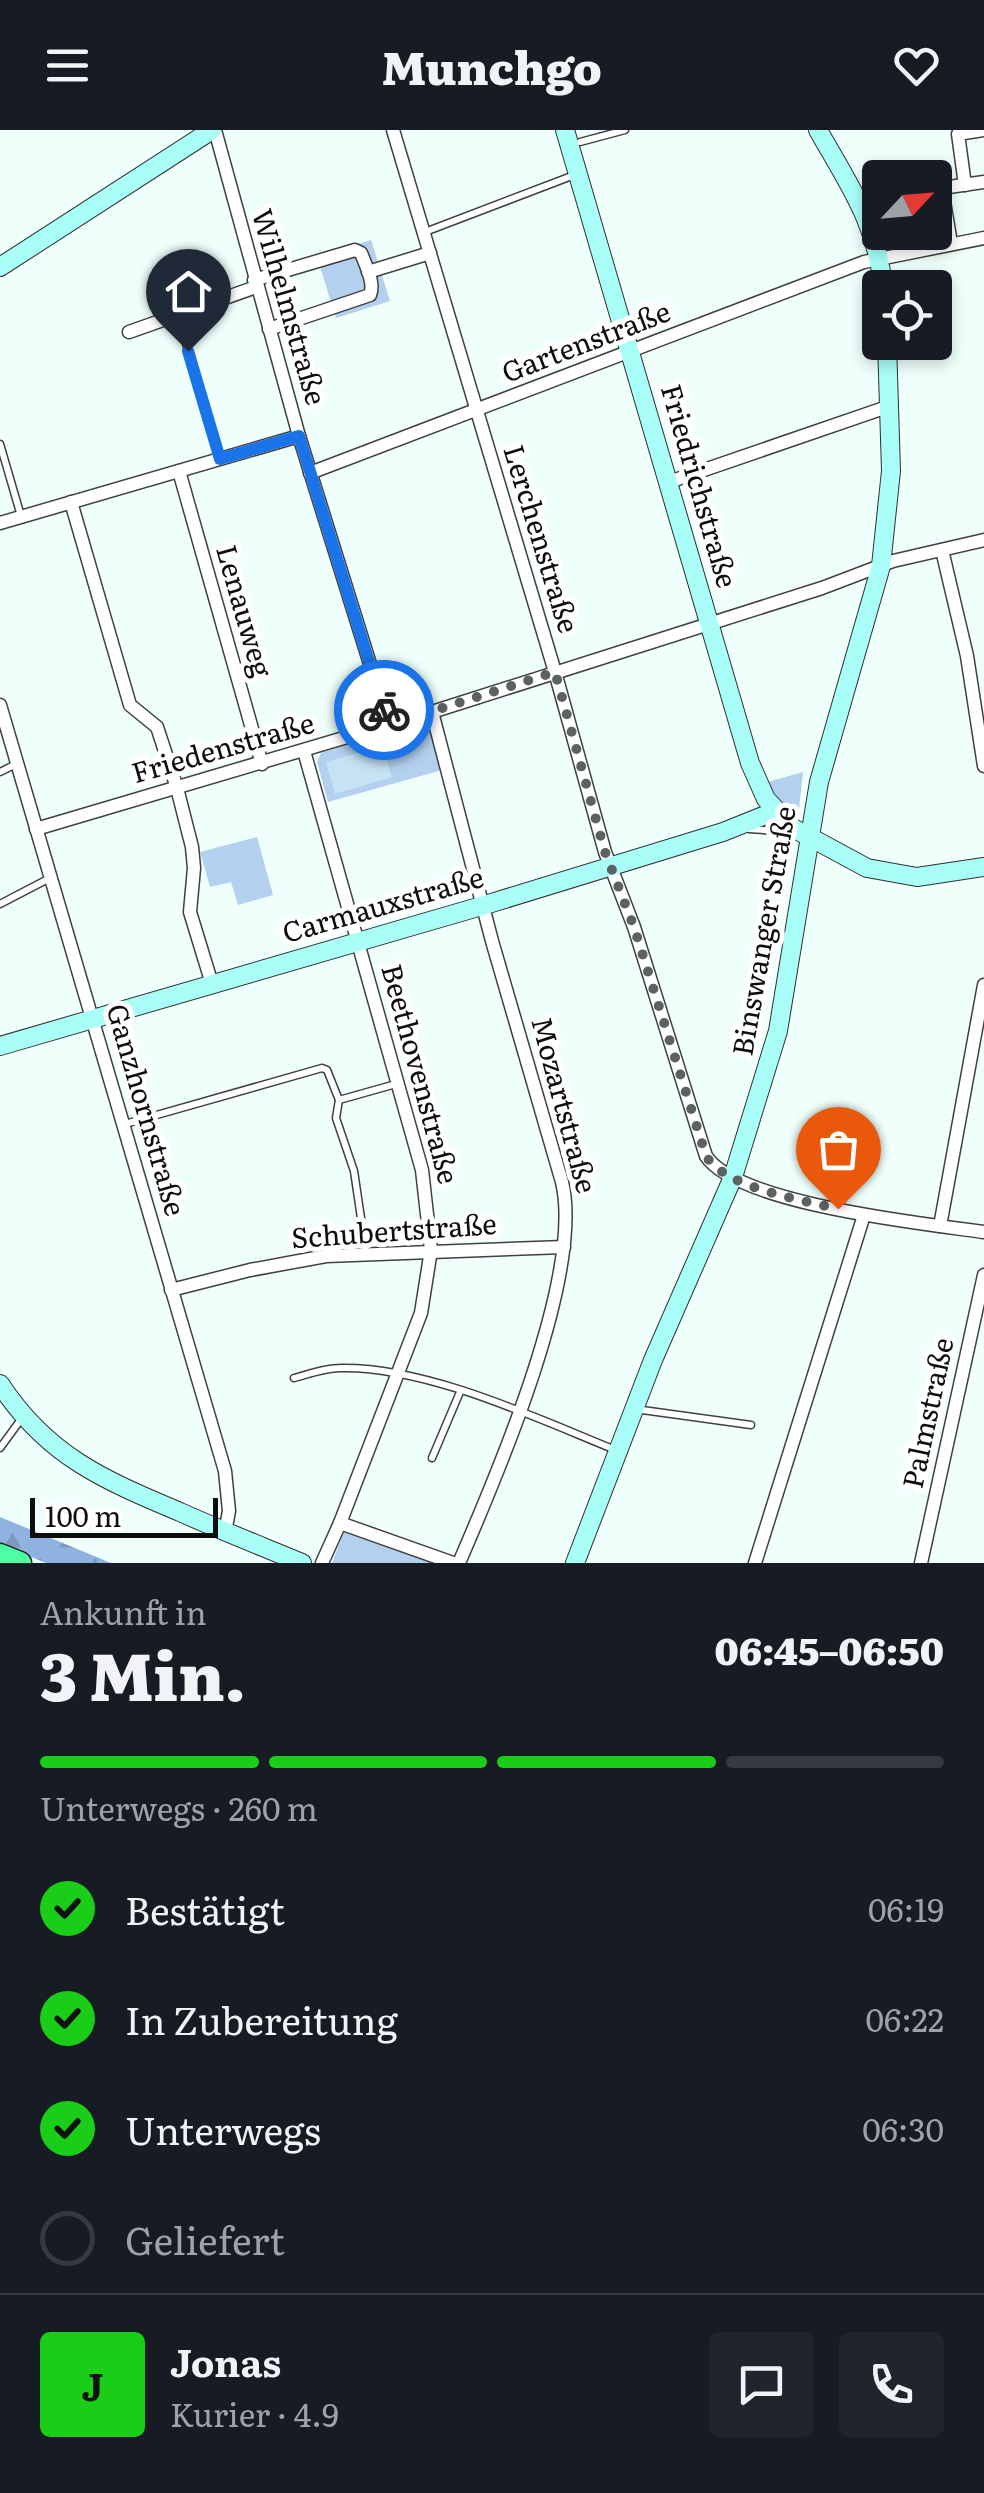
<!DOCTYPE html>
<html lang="de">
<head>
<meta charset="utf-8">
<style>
	body { margin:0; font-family:Literata,serif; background:#20242c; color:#f1f3f6; height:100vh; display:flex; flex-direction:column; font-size:38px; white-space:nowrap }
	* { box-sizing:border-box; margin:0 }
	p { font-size:32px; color:#9ea1a6 }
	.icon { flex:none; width:55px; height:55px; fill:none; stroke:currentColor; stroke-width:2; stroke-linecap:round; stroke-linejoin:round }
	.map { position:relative; height:1433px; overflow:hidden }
	.details { display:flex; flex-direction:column; background:#171b24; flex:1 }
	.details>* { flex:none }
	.needle { width:65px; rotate:64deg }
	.controls { position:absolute; left:862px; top:30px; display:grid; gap:20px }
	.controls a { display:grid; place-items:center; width:90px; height:90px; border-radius:10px; background:#171b24; box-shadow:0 5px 15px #0003; font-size:50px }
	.scale { position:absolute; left:30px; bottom:25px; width:188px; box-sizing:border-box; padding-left:10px; border:5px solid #0d0d0d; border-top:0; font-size:28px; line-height:35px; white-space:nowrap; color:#0d0d0d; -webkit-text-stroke:8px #fff; paint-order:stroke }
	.pin { position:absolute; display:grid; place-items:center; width:85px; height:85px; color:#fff; margin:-102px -42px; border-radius:50% 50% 50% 0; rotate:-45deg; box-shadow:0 0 10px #0007 }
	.pin .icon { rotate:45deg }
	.courier { position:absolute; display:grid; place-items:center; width:100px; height:100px; margin:-50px; border:8px solid #1a73e8; border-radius:50%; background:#fff; color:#222; box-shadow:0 2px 12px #0007 }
	.summary em { font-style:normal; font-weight:800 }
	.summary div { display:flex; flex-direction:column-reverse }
	.summary { display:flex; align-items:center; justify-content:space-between; height:170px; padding:0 40px }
	h1 { font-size:65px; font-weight:800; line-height:75px }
	.bar { display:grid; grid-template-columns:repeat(4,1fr); gap:15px 10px; align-content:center; height:120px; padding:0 40px }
	.bar i { height:12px; border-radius:8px; background:#363941 }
	.bar .active { background:#1acd16 }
	.bar p { grid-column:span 4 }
	.line { display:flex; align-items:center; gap:25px; padding:0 40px; border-top:2px solid #363941 }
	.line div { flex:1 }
	.round { display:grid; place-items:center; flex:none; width:105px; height:105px; border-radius:10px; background:#20242c }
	ol { padding:0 40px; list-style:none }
	li { display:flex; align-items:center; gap:30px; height:110px }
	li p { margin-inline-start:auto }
	li .icon { padding:10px; border-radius:50%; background:#1acd16; color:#111; stroke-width:4 }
	li:last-child { color:#9ea1a6 }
	li i { width:55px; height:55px; border:5px solid #363941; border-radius:50% }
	header { display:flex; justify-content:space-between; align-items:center; height:130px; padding:0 40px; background:#171b24; font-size:45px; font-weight:800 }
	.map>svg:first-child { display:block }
</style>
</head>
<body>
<header><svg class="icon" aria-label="menu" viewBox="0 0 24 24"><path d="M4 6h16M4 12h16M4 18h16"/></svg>Munchgo<svg class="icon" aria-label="heart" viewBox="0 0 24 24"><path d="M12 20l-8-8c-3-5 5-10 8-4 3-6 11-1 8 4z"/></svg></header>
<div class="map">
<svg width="984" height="1433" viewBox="0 0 984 1433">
	<defs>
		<pattern id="forest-firs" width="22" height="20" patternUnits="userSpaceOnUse" patternTransform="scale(2.5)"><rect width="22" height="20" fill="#90b2e1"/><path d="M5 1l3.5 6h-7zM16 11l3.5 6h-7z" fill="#7b98c0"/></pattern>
	</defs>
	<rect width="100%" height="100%" fill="#eefffc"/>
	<g fill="#b3d0ee">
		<polygon points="371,110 390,171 336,188 317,127"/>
		<polygon points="429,590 442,640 328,672 317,632 321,623"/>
		<polygon points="803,642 797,697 764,653"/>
		<polygon points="257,707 273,765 238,775 231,752 210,757 200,722"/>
		<polygon points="345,1399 439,1433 332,1433"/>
	</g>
	<polygon fill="url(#forest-firs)" points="0,1387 111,1433 46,1433 0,1414"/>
	<polygon fill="#c6e3f4" points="382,616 392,647 335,664 326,632"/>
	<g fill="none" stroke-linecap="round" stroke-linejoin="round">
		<g stroke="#404040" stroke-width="9">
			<g id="lane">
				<polyline points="580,12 625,0"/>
				<polyline points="945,59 954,113"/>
				<polyline points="425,102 577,44"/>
				<polyline points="178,186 219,328"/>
				<polyline points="0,314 21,386"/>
				<polyline points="0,642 16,634"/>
				<polyline points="749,699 792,702"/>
				<polyline points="0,774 50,748"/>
				<polyline points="339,970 396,954"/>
				<polyline points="125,994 322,938 327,940 339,970 336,988 354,1041 366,1122"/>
				<path d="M294,1248C309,1244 325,1238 340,1238C425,1236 534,1287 613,1319"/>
				<polyline points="635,1279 751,1295"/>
				<polyline points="0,1318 22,1288"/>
				<polyline points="432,1328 460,1262"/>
			</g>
		</g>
		<g stroke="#404040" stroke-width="15">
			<g id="street">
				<polyline points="215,0 299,306 389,595"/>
				<path d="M393,0L555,542L605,722L634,797L706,1026C737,1074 926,1094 984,1102"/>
				<polyline points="965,55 958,4 984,0"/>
				<polyline points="935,59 984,52"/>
				<polyline points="368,142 430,123"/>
				<path d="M254,150L355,120L361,123C366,136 375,153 370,165L269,199"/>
				<polyline points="129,202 256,157"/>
				<polyline points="179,341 262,634"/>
				<polyline points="310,343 864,132 984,108"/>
				<polyline points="669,352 890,276"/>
				<polyline points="71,372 130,575 157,597 177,658 192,717 194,738 190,782 212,854"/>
				<polyline points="0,393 299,306"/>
				<polyline points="942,420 967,526 984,636"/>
				<polyline points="0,575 225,1341 229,1381 225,1402"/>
				<path d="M432,582L492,811L562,1052C584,1144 497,1345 459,1433"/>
				<polyline points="304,621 422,1040 431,1120 421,1183 340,1393"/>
				<polyline points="36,699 435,581 822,458 893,431 984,410"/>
				<polyline points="940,1096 984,855"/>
				<polyline points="171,1160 250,1140 326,1126 564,1117"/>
				<polyline points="322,1433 340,1393 453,1433"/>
				<polyline points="755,1433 864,1085"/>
				<polyline points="921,1433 984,1145"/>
			</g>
		</g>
		<g stroke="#2f2f2f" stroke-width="20">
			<g id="secondary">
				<polyline points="565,0 750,633 766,669 793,698 867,738 917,747 984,737"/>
				<path d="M818,0C848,53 878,95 883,158"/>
				<polyline points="0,137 212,0"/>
				<polyline points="0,916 485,775 723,702 768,684 779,685"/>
				<path d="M0,1254C47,1326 104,1350 180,1382C220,1400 261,1416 302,1433"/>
				<polyline points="575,1433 653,1230 733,1047 778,901 819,652 881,436 891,341 887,212"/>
			</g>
		</g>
		<g stroke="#1e1e1e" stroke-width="25">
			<polyline id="highway" points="0,1425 20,1433"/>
		</g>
		<use href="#lane" stroke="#fff" stroke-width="6"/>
		<use href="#street" stroke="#fff" stroke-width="12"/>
		<use href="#secondary" stroke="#a9fff8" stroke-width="18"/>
		<use href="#highway" stroke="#4cffa3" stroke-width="22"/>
	</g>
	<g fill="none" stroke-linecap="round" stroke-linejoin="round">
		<path stroke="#5c6261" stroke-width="10" stroke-dasharray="0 18" d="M384,580L389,595L555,542L605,722L634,797L706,1026C726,1058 802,1070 838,1079"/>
		<polyline stroke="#1a73e8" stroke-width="12" points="188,221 220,329 299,306 384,580"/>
	</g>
	<g text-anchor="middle" stroke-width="10" stroke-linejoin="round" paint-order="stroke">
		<g font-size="28" fill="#0d0d0d" stroke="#fff">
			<text transform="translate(289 177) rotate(74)" y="10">Wilhelmstraße</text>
			<text transform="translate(586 212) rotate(-21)" y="10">Gartenstraße</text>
			<text transform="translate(699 356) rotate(74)" y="10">Friedrichstraße</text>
			<text transform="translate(541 409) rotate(73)" y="10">Lerchenstraße</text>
			<text transform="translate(244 481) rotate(74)" y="10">Lenauweg</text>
			<text transform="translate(223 618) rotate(-16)" y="10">Friedenstraße</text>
			<text transform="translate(383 775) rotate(-16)" y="10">Carmauxstraße</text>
			<text transform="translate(764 801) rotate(-80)" y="10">Binswanger Straße</text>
			<text transform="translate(420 944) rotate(75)" y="10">Beethovenstraße</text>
			<text transform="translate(564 975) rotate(75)" y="10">Mozartstraße</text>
			<text transform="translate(146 980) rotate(74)" y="10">Ganzhornstraße</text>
			<text transform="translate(394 1101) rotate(-4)" y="10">Schubertstraße</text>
			<text transform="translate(928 1283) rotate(-78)" y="10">Palmstraße</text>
		</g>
	</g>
</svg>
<div class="controls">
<a><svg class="needle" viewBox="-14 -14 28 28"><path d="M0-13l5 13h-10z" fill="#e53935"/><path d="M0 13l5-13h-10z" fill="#9ea1a6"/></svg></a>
<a><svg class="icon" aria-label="locate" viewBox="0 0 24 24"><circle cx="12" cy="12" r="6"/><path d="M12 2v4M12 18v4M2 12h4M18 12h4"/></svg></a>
</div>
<div class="scale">100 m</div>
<div class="pin" style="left:838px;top:1079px;background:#ea580c"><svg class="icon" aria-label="bag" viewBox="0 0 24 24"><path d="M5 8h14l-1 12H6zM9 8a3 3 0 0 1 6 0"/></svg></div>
<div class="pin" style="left:188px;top:221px;background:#1f2937"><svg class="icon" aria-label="home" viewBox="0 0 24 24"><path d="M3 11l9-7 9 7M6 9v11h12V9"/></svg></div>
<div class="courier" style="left:384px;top:580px"><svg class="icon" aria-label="bike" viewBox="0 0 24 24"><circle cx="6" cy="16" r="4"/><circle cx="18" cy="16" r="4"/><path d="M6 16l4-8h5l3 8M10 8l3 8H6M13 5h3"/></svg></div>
</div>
<section class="details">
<div class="summary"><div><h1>3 Min.</h1><p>Ankunft in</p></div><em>06:45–06:50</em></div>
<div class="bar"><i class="active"></i><i class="active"></i><i class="active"></i><i></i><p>Unterwegs · 260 m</p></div>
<ol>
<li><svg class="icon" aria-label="check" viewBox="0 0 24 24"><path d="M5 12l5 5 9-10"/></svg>Bestätigt<p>06:19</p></li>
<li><svg class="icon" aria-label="check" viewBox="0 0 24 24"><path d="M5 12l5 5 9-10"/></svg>In Zubereitung<p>06:22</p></li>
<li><svg class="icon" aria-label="check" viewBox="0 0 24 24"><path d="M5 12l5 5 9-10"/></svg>Unterwegs<p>06:30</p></li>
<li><i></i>Geliefert</li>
</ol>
<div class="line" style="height:180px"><b class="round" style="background:#1acd16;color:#111">J</b><div><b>Jonas</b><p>Kurier · 4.9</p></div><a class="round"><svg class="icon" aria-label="chat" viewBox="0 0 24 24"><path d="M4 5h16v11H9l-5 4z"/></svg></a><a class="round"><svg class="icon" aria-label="phone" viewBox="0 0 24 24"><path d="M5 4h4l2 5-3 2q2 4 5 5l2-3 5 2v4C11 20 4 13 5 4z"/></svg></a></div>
</section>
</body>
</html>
